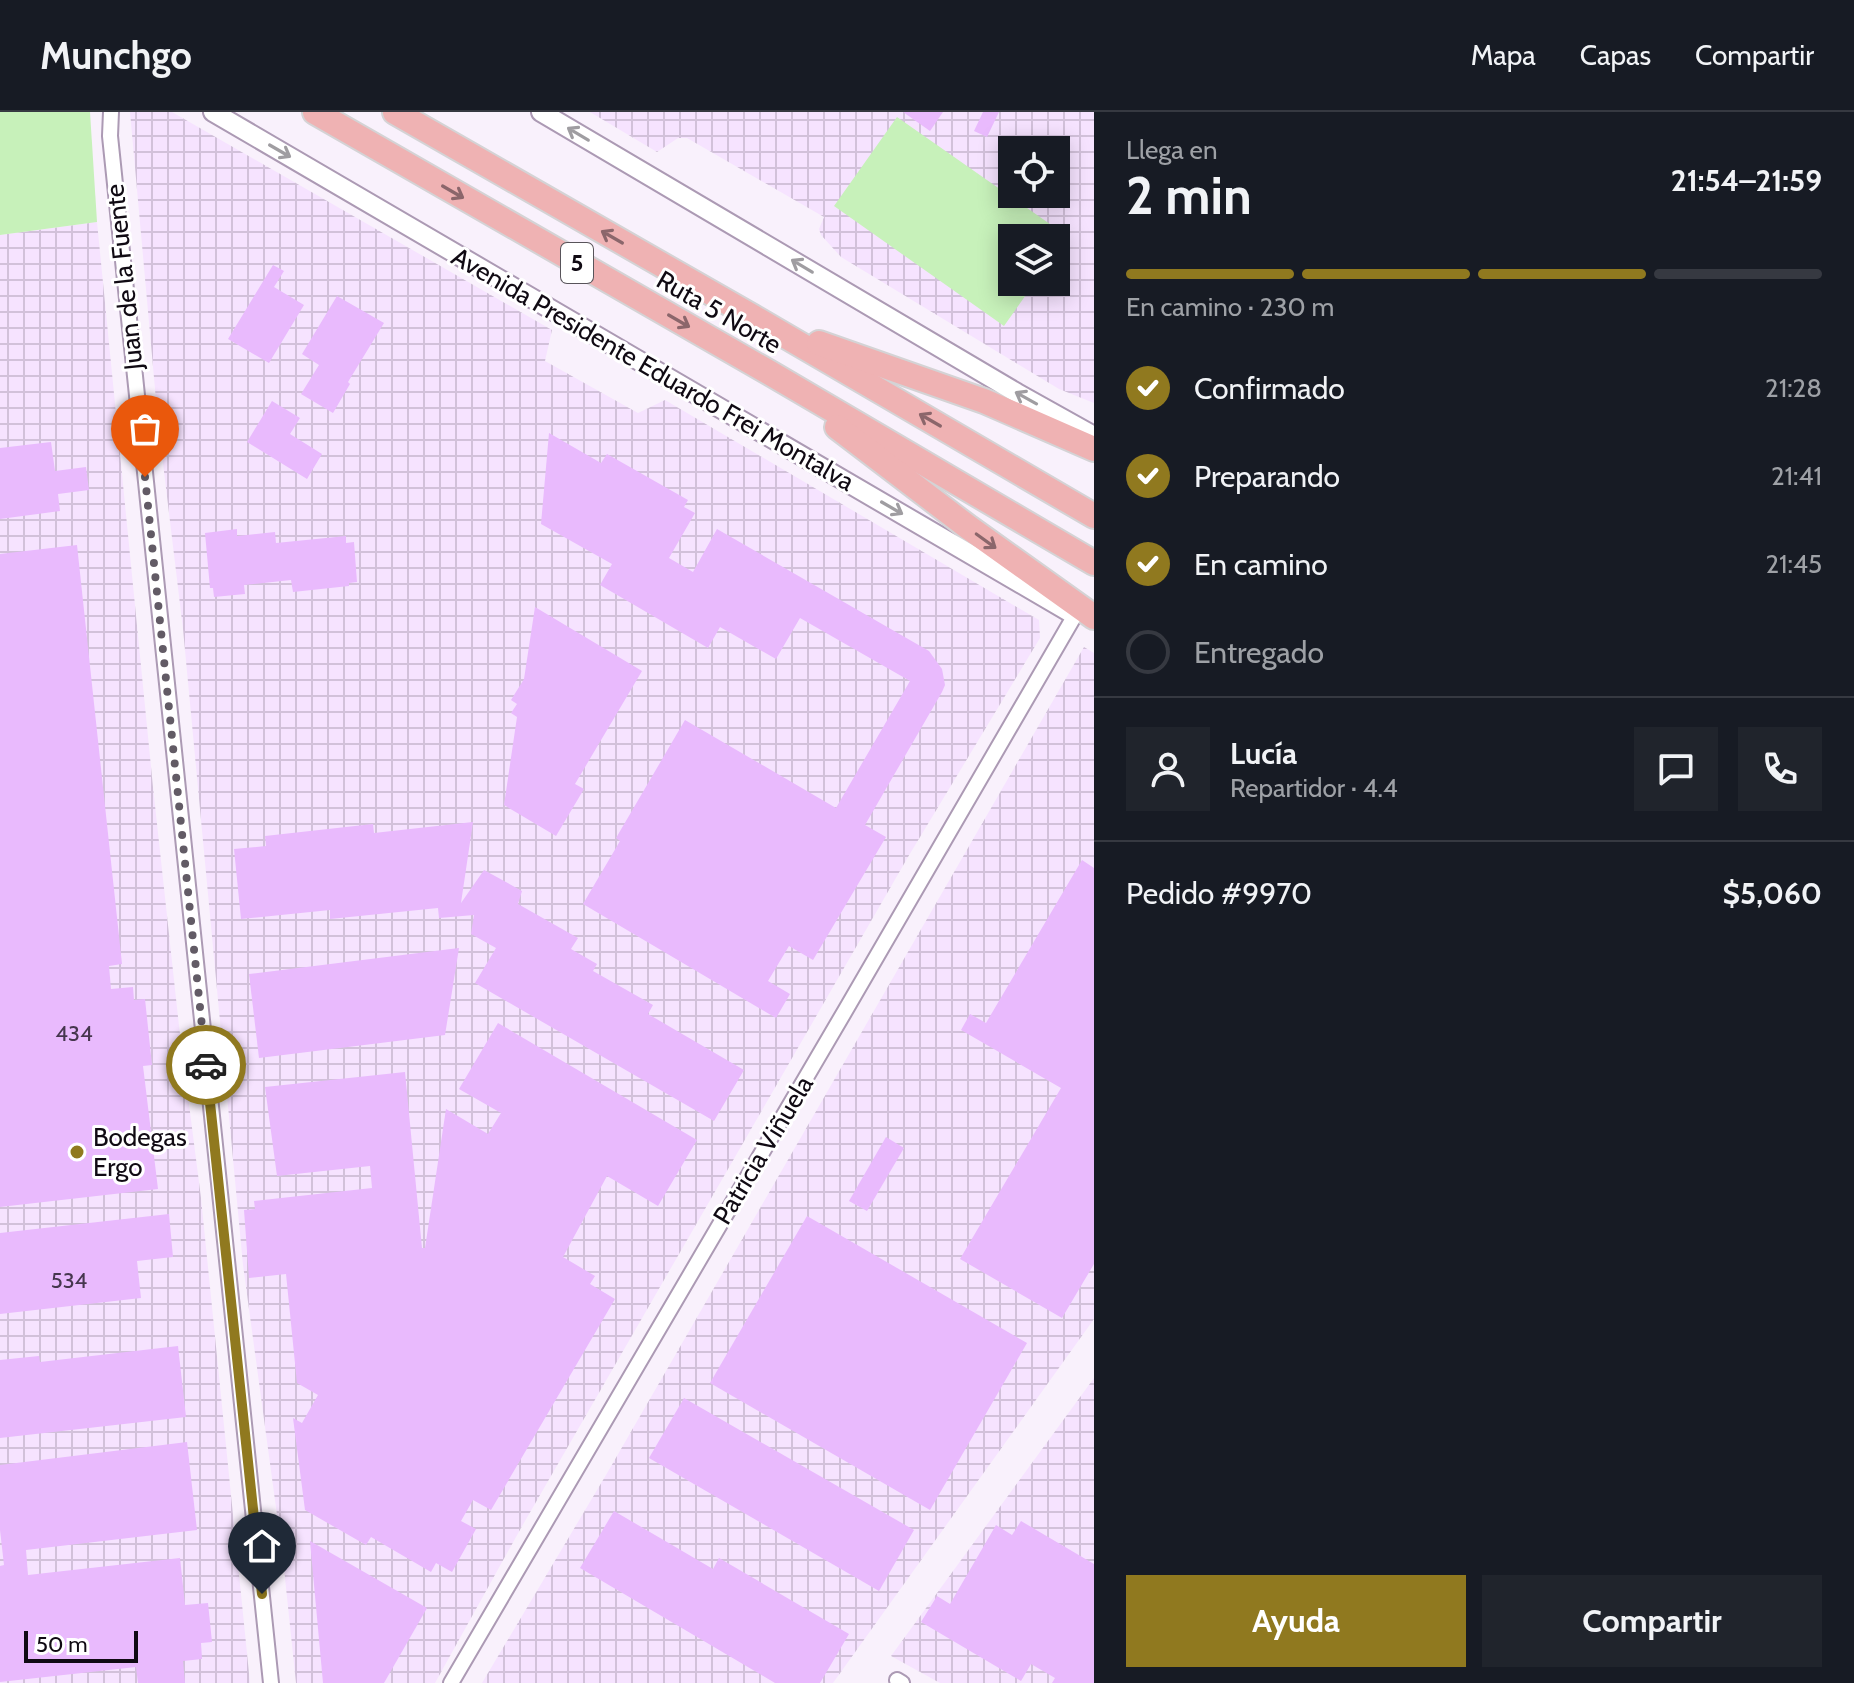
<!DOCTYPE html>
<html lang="es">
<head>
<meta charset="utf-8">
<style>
	body { margin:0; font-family:Cabin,sans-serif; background:#20242c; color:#f1f3f6; height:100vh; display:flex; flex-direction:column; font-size:30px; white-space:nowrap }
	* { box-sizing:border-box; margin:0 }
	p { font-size:26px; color:#9ea1a6 }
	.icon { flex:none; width:44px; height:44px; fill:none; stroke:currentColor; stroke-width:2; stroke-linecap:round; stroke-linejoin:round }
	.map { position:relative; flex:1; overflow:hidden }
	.panel { display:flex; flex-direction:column; background:#171b24; width:760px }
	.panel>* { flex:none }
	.tools { position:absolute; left:998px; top:24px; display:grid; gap:16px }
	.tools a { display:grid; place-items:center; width:72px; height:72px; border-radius:0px; background:#171b24; box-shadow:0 4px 20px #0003; font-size:40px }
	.scale { position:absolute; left:24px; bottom:20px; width:114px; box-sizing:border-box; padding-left:8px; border:4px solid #100a13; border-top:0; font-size:22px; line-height:28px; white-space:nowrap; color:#100a13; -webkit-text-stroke:6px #fff; paint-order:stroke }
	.pin { position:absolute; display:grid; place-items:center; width:68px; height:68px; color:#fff; margin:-82px -34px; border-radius:50% 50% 50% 0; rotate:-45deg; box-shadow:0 0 8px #0007 }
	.pin .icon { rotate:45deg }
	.courier { position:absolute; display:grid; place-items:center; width:80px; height:80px; margin:-40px; border:6px solid #90791f; border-radius:50%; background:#fff; color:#222; box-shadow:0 2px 10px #0007 }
	.overview em { font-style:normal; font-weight:800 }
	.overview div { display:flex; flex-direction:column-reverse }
	.overview { display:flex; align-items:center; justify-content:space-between; height:136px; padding:0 32px }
	h1 { font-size:52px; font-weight:800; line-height:60px }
	.bar { display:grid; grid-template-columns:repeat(4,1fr); gap:12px 8px; align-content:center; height:96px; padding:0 32px }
	.bar i { height:10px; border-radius:6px; background:#363941 }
	.bar .on { background:#90791f }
	.bar p { grid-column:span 4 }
	.line { display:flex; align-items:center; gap:20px; padding:0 32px; border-top:2px solid #363941 }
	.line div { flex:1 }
	.round { display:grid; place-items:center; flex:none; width:84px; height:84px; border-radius:0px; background:#20242c }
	ol { padding:0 32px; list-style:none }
	li { display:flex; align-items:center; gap:24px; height:88px }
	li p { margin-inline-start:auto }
	li .icon { padding:8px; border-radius:50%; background:#90791f; color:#fff; stroke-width:4 }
	li:last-child { color:#9ea1a6 }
	li i { width:44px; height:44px; border:4px solid #363941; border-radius:50% }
	.primary-button { display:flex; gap:16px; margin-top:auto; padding:16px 32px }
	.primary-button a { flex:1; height:92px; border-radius:0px; background:#90791f; color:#fff; font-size:32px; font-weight:800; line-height:92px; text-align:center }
	.primary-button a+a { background:#20242c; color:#f1f3f6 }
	header { display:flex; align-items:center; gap:48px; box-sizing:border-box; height:112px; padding:0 40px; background:#171b24; border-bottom:2px solid #363941 }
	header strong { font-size:38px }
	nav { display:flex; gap:44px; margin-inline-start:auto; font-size:28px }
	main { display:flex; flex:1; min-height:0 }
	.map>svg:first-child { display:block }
</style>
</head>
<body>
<header>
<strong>Munchgo</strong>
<nav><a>Mapa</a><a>Capas</a><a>Compartir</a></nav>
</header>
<main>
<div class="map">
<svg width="1094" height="1571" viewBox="0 0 1094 1571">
	<defs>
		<pattern id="industrial-grid" width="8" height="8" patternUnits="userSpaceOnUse" patternTransform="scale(2)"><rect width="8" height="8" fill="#f6e3ff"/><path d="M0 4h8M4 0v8" fill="none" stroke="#d2c1da"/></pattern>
	</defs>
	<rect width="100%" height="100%" fill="#f9f1fc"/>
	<g fill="url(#industrial-grid)" fill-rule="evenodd">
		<polygon points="130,0 172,0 552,218 545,249 638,301 665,288 1039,508 1040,526 908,745 521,1416 435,1571 296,1571 283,1447 243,1153 183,517 158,310"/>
		<path d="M590,0H1094V291L1059,277L841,145L821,123L819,117L824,105L687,26H678L657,40ZM1012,38H1056V82H1012ZM1012,126H1056V170H1012Z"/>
		<polygon points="97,110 153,675 179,914 201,1086 250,1571 0,1571 0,123"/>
		<polygon points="1084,535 1094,541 1094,1207 833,1571 482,1571 606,1363"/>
		<polygon points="1094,1266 1094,1571 940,1571 891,1544"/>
	</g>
	<g fill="#c7f1ba">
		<polygon points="0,0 90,0 97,110 0,123"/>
		<polygon points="897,5 1067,124 1056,140 1056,126 1012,126 1012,170 1035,170 1004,214 834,94"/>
	</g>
	<g fill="#e9bafd">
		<polygon points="903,0 943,0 930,19"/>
		<polygon points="983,0 999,0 987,25 974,19"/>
		<polygon points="273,153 284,159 274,175 304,193 269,251 228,227"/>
		<polygon points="337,184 384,211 348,270 350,272 333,301 301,282 319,253 302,242"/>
		<polygon points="272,289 300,306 290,322 322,342 307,367 247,330"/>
		<polygon points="549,321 601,351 607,342 688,388 684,395 695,401 669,446 693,460 717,417 929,539 942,557 945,573 942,580 865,713 886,725 813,848 789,834 768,869 790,882 776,906 583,792 620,729 616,726 685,608 836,696 910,569 800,506 776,547 720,515 708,536 600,473 612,452 541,412"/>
		<polygon points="51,330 55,359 86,355 89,378 58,382 60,399 0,407 0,336"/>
		<polygon points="237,417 237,424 275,420 276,431 346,424 346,431 354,430 357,470 349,471 349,474 293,480 291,468 244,473 245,482 214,485 213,476 210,476 205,421"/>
		<polygon points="77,433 122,852 109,854 111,877 133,875 134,888 145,887 152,953 143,954 158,1077 0,1095 0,442"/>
		<polygon points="535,495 642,559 575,672 584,677 556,724 504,693 517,605 511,601 517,592 511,588 524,567"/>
		<polygon points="473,710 461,791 484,758 522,779 518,792 578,826 571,837 597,852 593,859 653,893 648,902 744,958 714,1009 475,871 496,836 471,822 474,803 439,806 438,796 330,807 330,798 241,807 234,737 266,734 265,724 373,712 374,721"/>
		<polygon points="1082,748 1094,756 1094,1152 1062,1206 960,1147 1061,976 961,918 970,902 986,911"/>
		<polygon points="459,836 445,923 259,946 249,862"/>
		<polygon points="498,911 697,1028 658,1094 607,1064 563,1145 595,1164 590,1172 615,1187 491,1398 473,1388 461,1409 476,1417 452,1460 436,1451 431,1460 371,1425 366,1433 305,1398 293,1306 302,1311 318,1283 297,1271 286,1162 249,1166 244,1098 255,1097 254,1089 372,1076 370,1054 277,1064 265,975 405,960 422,1136 425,1136 446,997 488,1022 501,1001 459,977"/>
		<polygon points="886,1025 904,1036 867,1099 849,1089"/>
		<polygon points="169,1102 173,1145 137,1149 141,1186 0,1202 0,1121"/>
		<polygon points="807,1104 1027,1231 930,1398 710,1271"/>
		<polygon points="178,1234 186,1305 0,1326 0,1248 39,1244 40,1250"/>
		<polygon points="684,1286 914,1418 879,1479 649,1346"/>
		<polygon points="187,1330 197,1418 26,1438 28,1463 180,1446 185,1493 208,1491 212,1530 201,1531 202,1547 183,1549 185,1571 138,1571 136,1555 0,1570 0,1454 4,1453 0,1418 0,1353"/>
		<polygon points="614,1399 713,1457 719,1446 849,1522 820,1571 775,1571 580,1456"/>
		<polygon points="1021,1409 1094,1452 1094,1571 1052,1571 1055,1566 1031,1552 1021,1569 921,1510 937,1484 950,1492 996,1413 1012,1423"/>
		<polygon points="310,1429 427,1496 384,1571 323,1571"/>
	</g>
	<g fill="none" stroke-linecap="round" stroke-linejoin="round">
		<g stroke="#ac9ab4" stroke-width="18">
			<g id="street">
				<polyline points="111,0 110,24 271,1571"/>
				<polyline points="897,1568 902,1571"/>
				<polyline points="451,1571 845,899 1075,503"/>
			</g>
		</g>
		<g stroke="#ac9ab4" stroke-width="22">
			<g id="secondary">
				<polyline points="213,0 1071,501"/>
				<polyline points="541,0 1017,281 1094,324"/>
			</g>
		</g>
		<g stroke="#d4d3d5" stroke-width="28">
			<g id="highway">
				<polyline points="315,0 770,261 1094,451"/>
				<polyline points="395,0 753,205 1094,404"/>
				<polyline points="819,231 984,289 1094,337"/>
				<polyline points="837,315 968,415 1094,505"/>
			</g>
		</g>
		<use href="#street" stroke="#fff" stroke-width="14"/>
		<use href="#secondary" stroke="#fff" stroke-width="18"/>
		<use href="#highway" stroke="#efb2b3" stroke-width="24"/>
	</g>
	<defs><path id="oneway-shaft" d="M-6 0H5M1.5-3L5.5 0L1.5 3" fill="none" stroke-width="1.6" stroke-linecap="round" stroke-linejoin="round" transform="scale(2)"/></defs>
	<g stroke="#9f9da1">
		<use href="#oneway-shaft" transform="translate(578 22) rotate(-149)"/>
		<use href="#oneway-shaft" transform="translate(280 39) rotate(30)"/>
		<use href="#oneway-shaft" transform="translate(802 154) rotate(-149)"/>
		<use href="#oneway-shaft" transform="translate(1026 286) rotate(-151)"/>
		<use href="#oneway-shaft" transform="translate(892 396) rotate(30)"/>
	</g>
	<g stroke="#8b666b">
		<use href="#oneway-shaft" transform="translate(453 80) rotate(30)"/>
		<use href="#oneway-shaft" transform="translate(612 125) rotate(-150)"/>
		<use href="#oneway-shaft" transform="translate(679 209) rotate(30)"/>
		<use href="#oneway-shaft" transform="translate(930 308) rotate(-150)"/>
		<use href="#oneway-shaft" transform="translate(986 429) rotate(36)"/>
	</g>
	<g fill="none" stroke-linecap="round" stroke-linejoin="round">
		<polyline stroke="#625b65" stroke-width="8" stroke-dasharray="0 14.4" points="145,365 206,953"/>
		<polyline stroke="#90791f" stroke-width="10" points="206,953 262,1482"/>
	</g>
	<circle fill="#90791f" stroke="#fff" stroke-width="3" cx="77" cy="1040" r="8"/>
	<g text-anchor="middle" stroke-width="6" stroke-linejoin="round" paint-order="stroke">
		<g font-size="22" fill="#46364e">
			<text x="74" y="929">434</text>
			<text x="69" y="1176">534</text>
		</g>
		<rect fill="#fff" stroke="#58545a" stroke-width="2" x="561" y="131" width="32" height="40" rx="6"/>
		<g font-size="24" font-weight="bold" fill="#100a13">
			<text x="577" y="159">5</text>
		</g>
		<g font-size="26" fill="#100a13" stroke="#fff">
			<text transform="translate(124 165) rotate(-96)" y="9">Juan de la Fuente</text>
			<text transform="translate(719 200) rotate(30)" y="9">Ruta 5 Norte</text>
			<text transform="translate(653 257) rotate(30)" y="9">Avenida Presidente Eduardo Frei Montalva</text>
			<text transform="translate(763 1038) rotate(-59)" y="9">Patricia Viñuela</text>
		</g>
		<g font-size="26" fill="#100a13" stroke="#fff" text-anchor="start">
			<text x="93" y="1034">Bodegas<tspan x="93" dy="30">Ergo</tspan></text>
		</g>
	</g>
</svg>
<div class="tools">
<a><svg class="icon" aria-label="locate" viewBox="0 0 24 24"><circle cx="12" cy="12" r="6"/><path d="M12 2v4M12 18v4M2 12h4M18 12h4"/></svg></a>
<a><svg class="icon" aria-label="layers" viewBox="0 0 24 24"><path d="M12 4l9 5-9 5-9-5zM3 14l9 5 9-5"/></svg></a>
</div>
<div class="scale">50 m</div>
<div class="pin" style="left:145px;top:365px;background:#ea580c"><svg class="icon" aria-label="bag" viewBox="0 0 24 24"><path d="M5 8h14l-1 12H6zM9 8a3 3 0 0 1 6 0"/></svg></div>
<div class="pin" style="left:262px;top:1482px;background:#1f2937"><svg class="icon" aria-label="home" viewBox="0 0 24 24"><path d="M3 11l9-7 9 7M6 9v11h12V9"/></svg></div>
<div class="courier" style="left:206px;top:953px"><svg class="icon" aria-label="car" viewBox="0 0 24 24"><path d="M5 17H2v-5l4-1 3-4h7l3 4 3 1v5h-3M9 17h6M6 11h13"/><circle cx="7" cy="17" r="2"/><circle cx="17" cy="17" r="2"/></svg></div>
</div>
<section class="panel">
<div class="overview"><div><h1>2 min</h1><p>Llega en</p></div><em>21:54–21:59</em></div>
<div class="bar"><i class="on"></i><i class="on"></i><i class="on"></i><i></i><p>En camino · 230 m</p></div>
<ol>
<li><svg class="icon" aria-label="check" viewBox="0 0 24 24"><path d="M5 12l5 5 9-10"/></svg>Confirmado<p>21:28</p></li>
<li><svg class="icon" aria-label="check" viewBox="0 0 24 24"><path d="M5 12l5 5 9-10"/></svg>Preparando<p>21:41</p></li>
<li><svg class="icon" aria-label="check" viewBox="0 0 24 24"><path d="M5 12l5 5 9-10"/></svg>En camino<p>21:45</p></li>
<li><i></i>Entregado</li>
</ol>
<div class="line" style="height:144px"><a class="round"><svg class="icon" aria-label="person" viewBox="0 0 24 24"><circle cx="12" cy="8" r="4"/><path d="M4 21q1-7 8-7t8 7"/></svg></a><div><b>Lucía</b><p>Repartidor · 4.4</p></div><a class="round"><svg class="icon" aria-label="chat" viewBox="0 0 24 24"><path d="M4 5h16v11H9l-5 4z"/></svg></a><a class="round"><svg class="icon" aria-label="phone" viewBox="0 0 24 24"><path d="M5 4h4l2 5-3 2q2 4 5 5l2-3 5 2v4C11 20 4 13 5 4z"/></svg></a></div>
<div class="line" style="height:104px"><div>Pedido #9970</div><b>$5,060</b></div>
<div class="primary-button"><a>Ayuda</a><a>Compartir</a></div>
</section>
</main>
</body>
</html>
